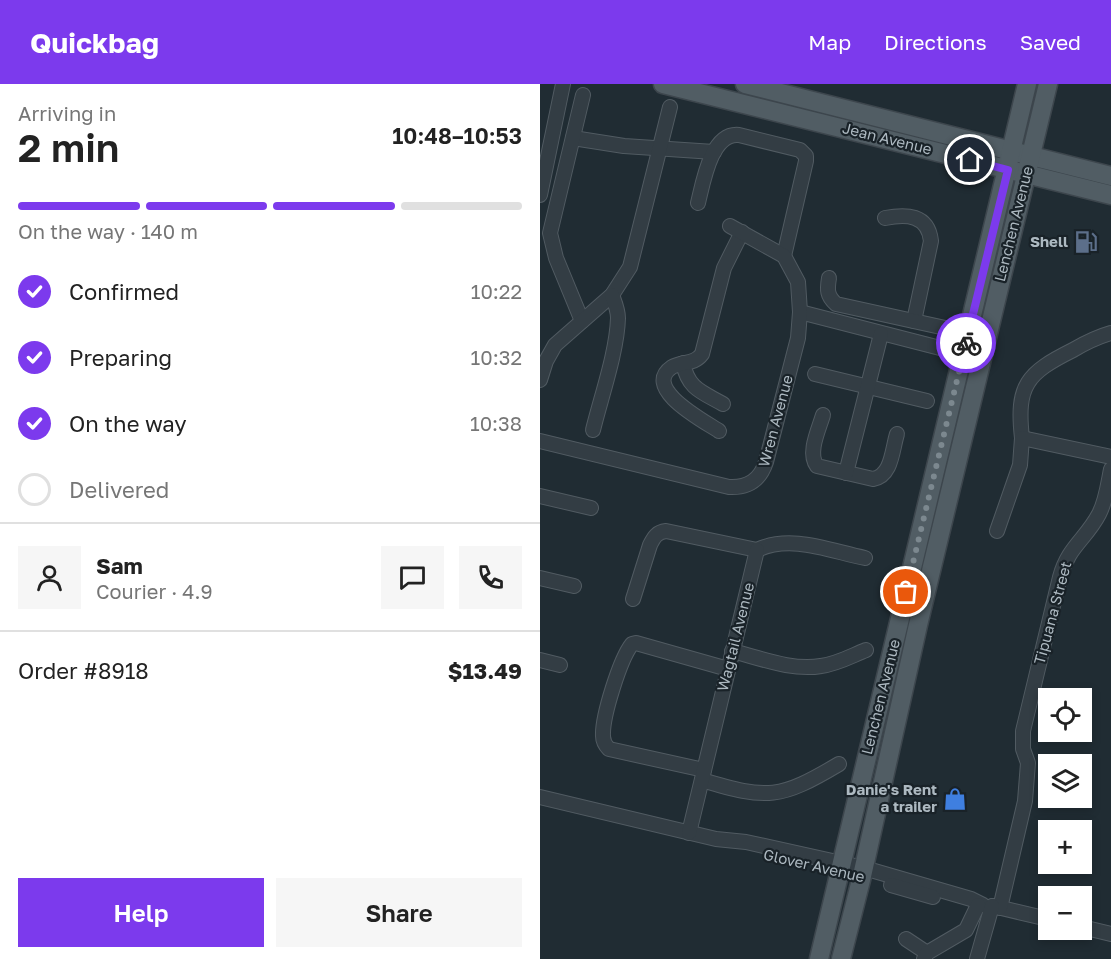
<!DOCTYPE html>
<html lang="en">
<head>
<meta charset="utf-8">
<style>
	body { margin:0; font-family:"Golos Text",sans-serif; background:#f6f6f6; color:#222; height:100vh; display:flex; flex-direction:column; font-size:22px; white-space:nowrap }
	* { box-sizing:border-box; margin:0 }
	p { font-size:20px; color:#767676 }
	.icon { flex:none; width:33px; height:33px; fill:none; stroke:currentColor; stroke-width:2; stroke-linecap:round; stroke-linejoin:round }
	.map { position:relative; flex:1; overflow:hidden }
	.sheet { display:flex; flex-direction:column; background:#fff; width:540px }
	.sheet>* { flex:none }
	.tools { position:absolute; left:498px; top:604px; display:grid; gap:12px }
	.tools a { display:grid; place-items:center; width:54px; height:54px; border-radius:0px; background:#fff; box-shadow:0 3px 9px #0003; font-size:30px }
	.pin { position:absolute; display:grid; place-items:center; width:51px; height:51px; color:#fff; margin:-26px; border:3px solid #fff; border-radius:50%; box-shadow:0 2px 6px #0007 }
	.courier { position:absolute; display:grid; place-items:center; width:60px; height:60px; margin:-30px; border:4px solid #7c3aed; border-radius:50%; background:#fff; color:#222; box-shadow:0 2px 8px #0007 }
	.summary em { font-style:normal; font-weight:600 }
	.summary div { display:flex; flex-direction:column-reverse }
	.summary { display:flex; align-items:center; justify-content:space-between; height:102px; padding:0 18px }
	h1 { font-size:39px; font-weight:600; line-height:45px }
	.bar { display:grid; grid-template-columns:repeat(4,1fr); gap:9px 6px; align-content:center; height:72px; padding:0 18px }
	.bar i { height:8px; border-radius:4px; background:#e0e0e0 }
	.bar .active { background:#7c3aed }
	.bar p { grid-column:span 4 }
	.line { display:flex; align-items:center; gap:15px; padding:0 18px; border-top:2px solid #e0e0e0 }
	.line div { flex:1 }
	.round { display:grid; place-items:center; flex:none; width:63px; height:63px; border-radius:0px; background:#f6f6f6 }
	ol { padding:0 18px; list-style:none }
	li { display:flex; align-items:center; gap:18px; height:66px }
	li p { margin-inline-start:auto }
	li .icon { padding:6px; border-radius:50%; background:#7c3aed; color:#fff; stroke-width:4 }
	li:last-child { color:#767676 }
	li i { width:33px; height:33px; border:3px solid #e0e0e0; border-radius:50% }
	.primary-button { display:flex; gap:12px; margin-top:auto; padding:12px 18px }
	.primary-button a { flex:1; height:69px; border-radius:0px; background:#7c3aed; color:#fff; font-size:24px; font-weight:600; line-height:69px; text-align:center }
	.primary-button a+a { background:#f6f6f6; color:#222 }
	header { display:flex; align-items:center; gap:36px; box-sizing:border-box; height:84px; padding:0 30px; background:#7c3aed; color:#fff }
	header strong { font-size:28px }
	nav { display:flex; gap:33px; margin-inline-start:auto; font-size:21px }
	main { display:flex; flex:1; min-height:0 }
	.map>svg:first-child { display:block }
</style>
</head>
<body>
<header>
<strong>Quickbag</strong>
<nav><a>Map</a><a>Directions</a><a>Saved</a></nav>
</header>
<main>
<section class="sheet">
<div class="summary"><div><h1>2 min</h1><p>Arriving in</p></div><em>10:48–10:53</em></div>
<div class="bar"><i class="active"></i><i class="active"></i><i class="active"></i><i></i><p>On the way · 140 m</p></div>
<ol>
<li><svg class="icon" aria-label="check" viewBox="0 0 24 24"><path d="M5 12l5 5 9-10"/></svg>Confirmed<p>10:22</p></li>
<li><svg class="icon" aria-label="check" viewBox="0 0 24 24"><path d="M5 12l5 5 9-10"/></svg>Preparing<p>10:32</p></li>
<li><svg class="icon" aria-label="check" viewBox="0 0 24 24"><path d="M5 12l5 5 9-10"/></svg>On the way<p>10:38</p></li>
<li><i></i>Delivered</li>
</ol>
<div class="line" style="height:108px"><a class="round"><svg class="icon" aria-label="person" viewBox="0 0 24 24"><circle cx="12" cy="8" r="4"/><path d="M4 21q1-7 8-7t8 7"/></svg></a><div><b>Sam</b><p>Courier · 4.9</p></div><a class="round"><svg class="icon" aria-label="chat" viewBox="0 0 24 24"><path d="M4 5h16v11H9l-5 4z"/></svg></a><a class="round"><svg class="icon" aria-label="phone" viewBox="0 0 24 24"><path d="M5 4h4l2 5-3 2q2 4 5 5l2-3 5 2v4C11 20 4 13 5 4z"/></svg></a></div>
<div class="line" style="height:78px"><div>Order #8918</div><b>$13.49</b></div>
<div class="primary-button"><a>Help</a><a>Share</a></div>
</section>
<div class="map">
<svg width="571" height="875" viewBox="0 0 571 875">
	<rect width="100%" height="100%" fill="#202c33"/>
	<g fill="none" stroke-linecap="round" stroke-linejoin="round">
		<g stroke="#515b62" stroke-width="16">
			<g id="minor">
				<polyline points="33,54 84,62 174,68"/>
				<polyline points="0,111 23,0"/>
				<path d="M158,119C163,99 171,48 199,51L260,66L266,72V77L244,172"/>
				<path d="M345,134C366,130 388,130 391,157L374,237"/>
				<path d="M289,194C287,206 287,212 296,220L428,249"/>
				<polyline points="260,228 404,265"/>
				<polyline points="42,237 16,174 10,149 43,11"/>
				<path d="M143,279C148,305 162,308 183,320"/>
				<polyline points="275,290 387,317"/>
				<polyline points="0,296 6,277 15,261 72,211 90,183 130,23"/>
				<path d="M283,331C279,345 267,369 277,382L333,395C352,392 352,366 357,350"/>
				<path d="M53,346C61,313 77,268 78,234C78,226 75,219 72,211"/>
				<path d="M179,347C164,337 101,304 132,283C142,277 154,281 162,270L184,184L202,148"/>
				<path d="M482,354C476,301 487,289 533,266C545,259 557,253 571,249"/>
				<path d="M0,357L189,403C208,404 220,396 226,378L258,254L260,228L258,198L244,172L190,142"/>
				<polyline points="306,389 341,250"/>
				<polyline points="0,412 51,424"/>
				<polyline points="457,447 480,381 482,354 571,373"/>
				<path d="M217,466C251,450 290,467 325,474"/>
				<polyline points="0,494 34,502"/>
				<path d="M93,515L110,461C114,453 117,448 126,447L217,466"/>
				<path d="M192,567C220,574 252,587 281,582C297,580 311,572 326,566"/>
				<polyline points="0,576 20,581"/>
				<path d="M164,686L69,665C65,661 63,658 63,652C62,633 80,575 92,560L96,559L188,585"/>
				<path d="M162,696C228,716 240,715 299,680"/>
				<polyline points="0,713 176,755 206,758 324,784 431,815 443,821"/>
				<polyline points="149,749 217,466"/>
				<polyline points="351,801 393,813"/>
				<polyline points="453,822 508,835"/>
				<path d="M460,824L485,717L488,679L483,665V647L520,493C528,463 546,455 559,430C566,417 568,400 571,385"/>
				<polyline points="542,843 571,850"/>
				<polyline points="366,855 387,869"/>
				<polyline points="384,875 387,869 426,846 438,821"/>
				<polyline points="437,875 452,822"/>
			</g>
		</g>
		<g stroke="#3d464d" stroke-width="21">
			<g id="major">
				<polyline points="123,0 571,111"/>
				<polyline points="205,0 571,92"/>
				<polyline points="279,875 487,0"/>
				<polyline points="301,875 322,792 378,541 508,0"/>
			</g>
		</g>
		<use href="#minor" stroke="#333d44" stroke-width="14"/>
		<use href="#major" stroke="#515d64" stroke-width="18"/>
	</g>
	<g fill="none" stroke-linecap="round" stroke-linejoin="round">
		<polyline stroke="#7c888f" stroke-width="6" stroke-dasharray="0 10.8" points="366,508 426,259"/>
		<polyline stroke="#7c3aed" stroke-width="8" points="426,259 468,86 430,76"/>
	</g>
	<defs>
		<g id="fuel-bare" transform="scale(1.8)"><path d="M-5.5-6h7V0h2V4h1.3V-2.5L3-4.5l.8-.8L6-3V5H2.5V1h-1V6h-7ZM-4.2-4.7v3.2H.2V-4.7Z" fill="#5c6f8a" stroke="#192228" stroke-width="2.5" paint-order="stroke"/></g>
		<g id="shop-bare" transform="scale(1.8)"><path d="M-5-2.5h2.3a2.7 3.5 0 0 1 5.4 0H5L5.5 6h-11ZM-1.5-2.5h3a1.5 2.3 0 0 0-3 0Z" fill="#3f7fe0" stroke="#192228" stroke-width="2.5" paint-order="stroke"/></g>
	</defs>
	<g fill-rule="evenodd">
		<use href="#fuel-bare" x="546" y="158"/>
		<use href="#shop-bare" x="415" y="715"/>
	</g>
	<g text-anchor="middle" stroke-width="4.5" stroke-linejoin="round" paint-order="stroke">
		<g font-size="15" fill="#adb9c1" stroke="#192228">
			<text transform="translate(347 55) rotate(14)" y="5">Jean Avenue</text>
			<text transform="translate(474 140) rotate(-76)" y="5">Lenchen Avenue</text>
			<text transform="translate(236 337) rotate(-75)" y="5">Wren Avenue</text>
			<text transform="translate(513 529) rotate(-75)" y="5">Tipuana Street</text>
			<text transform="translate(196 553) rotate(-76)" y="5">Wagtail Avenue</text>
			<text transform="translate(341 613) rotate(-76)" y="5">Lenchen Avenue</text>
			<text transform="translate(274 782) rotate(13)" y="5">Glover Avenue</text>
		</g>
		<g font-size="15" font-weight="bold" fill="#adb9c1" stroke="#192228" text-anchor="end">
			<text x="528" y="163">Shell</text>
			<text x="397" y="711">Danie's Rent<tspan x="397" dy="17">a trailer</tspan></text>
		</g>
	</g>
</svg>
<div class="tools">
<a><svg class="icon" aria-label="locate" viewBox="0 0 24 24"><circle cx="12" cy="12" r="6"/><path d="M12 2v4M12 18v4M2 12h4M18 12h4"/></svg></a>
<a><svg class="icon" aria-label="layers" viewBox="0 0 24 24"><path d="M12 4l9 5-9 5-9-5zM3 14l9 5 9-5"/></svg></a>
<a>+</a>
<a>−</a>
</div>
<div class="pin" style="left:366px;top:508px;background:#ea580c"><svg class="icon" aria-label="bag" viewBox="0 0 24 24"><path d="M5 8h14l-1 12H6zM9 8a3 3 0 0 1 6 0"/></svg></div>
<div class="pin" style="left:430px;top:76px;background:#1f2937"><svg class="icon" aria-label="home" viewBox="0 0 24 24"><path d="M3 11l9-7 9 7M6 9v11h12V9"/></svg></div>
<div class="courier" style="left:426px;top:259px"><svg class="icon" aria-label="bike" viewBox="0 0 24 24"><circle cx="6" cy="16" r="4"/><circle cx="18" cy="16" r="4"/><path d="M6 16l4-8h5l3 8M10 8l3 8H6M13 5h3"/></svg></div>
</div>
</main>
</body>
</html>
